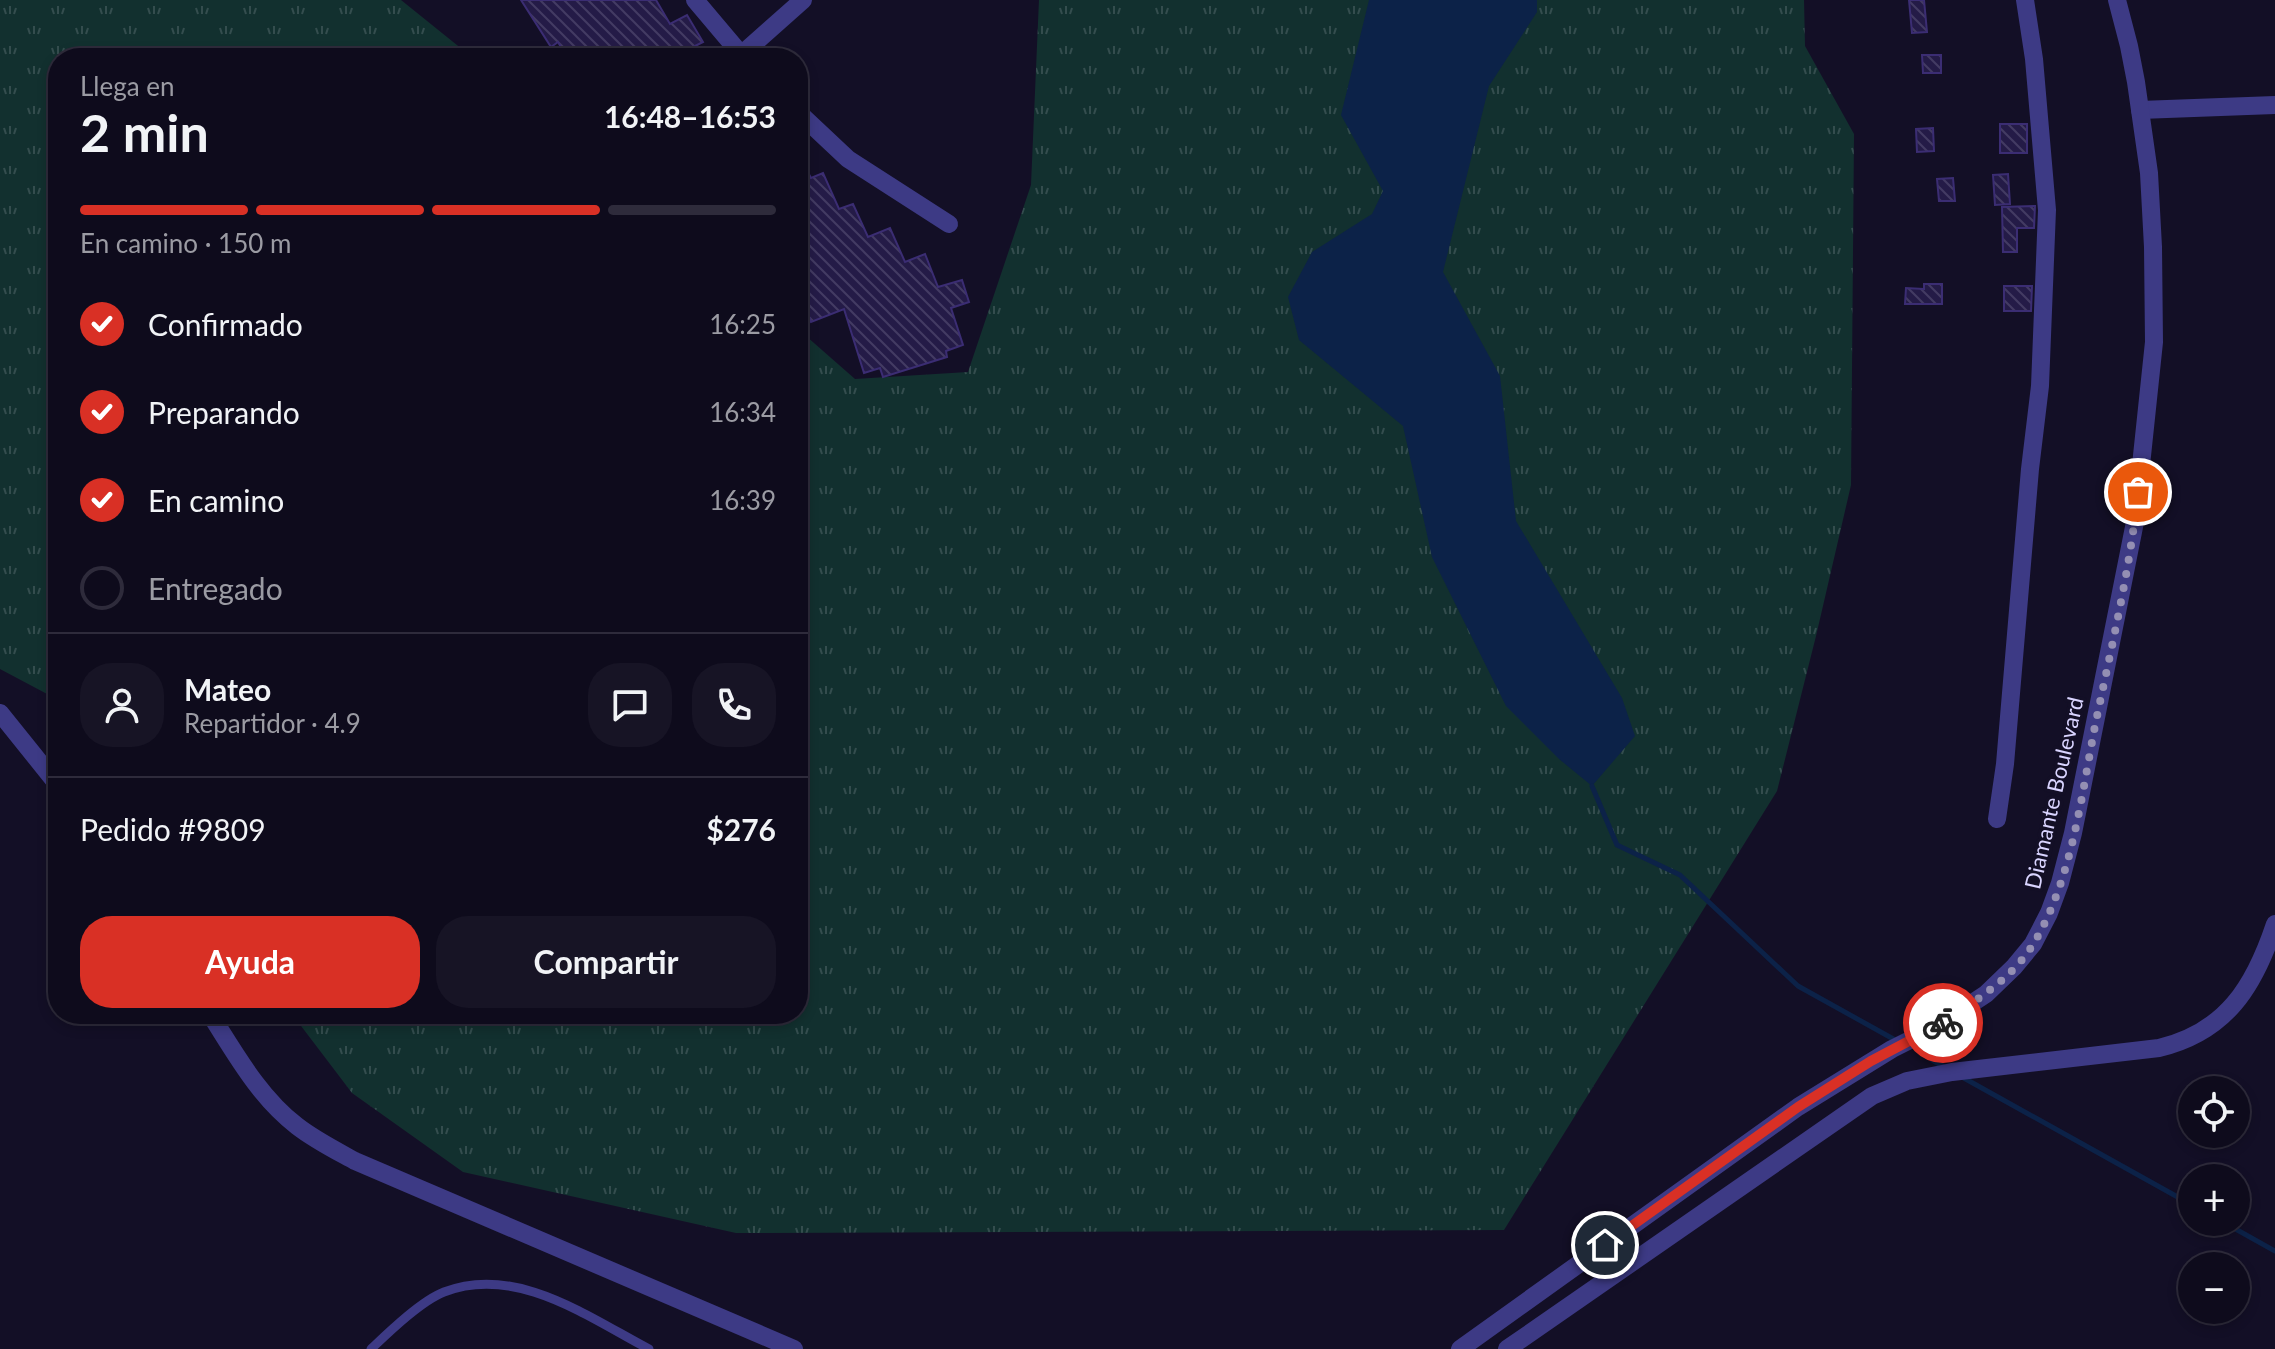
<!DOCTYPE html>
<html lang="es">
<head>
<meta charset="utf-8">
<style>
	body { margin:0; font-family:Lato,sans-serif; background:#171425; color:#f1f3f6; height:100vh; display:flex; flex-direction:column; font-size:30px; white-space:nowrap }
	* { box-sizing:border-box; margin:0 }
	p { font-size:26px; color:#9b9ba3 }
	.icon { flex:none; width:44px; height:44px; fill:none; stroke:currentColor; stroke-width:2; stroke-linecap:round; stroke-linejoin:round }
	.map { position:relative; flex:1; overflow:hidden }
	.sheet { position:absolute; left:48px; top:48px; width:760px; height:976px; display:flex; flex-direction:column; background:#0e0b1c; border-radius:32px; box-shadow:0 4px 12px #0003,0 0 0 2px #2e2b3b }
	.sheet>* { flex:none }
	.tools { position:absolute; left:2178px; top:1076px; display:grid; gap:16px }
	.tools a { display:grid; place-items:center; width:72px; height:72px; border-radius:50%; background:#0e0b1c; box-shadow:0 4px 12px #0003,0 0 0 2px #2e2b3b; font-size:40px }
	.pin { position:absolute; display:grid; place-items:center; width:68px; height:68px; color:#fff; margin:-34px; border:4px solid #fff; border-radius:50%; box-shadow:0 2px 8px #0007 }
	.courier { position:absolute; display:grid; place-items:center; width:80px; height:80px; margin:-40px; border:6px solid #d93025; border-radius:50%; background:#fff; color:#222; box-shadow:0 2px 10px #0007 }
	.headline em { font-style:normal; font-weight:700 }
	.headline div { display:flex; flex-direction:column-reverse }
	.headline { display:flex; align-items:center; justify-content:space-between; height:136px; padding:0 32px }
	h1 { font-size:52px; font-weight:700; line-height:60px }
	.bar { display:grid; grid-template-columns:repeat(4,1fr); gap:12px 8px; align-content:center; height:96px; padding:0 32px }
	.bar i { height:10px; border-radius:6px; background:#2e2b3b }
	.bar .on { background:#d93025 }
	.bar p { grid-column:span 4 }
	.line { display:flex; align-items:center; gap:20px; padding:0 32px; border-top:2px solid #2e2b3b }
	.line div { flex:1 }
	.round { display:grid; place-items:center; flex:none; width:84px; height:84px; border-radius:32px; background:#171425 }
	ol { padding:0 32px; list-style:none }
	li { display:flex; align-items:center; gap:24px; height:88px }
	li p { margin-inline-start:auto }
	li .icon { padding:8px; border-radius:50%; background:#d93025; color:#fff; stroke-width:4 }
	li:last-child { color:#9b9ba3 }
	li i { width:44px; height:44px; border:4px solid #2e2b3b; border-radius:50% }
	.cta { display:flex; gap:16px; margin-top:auto; padding:16px 32px }
	.cta a { flex:1; height:92px; border-radius:32px; background:#d93025; color:#fff; font-size:32px; font-weight:700; line-height:92px; text-align:center }
	.cta a+a { background:#171425; color:#f1f3f6 }
	.map>svg:first-child { display:block }
</style>
</head>
<body>
<div class="map">
<svg width="2275" height="1349" viewBox="0 0 2275 1349">
	<defs>
		<pattern id="grass-tufts" width="24" height="20" patternUnits="userSpaceOnUse" patternTransform="scale(2)"><rect width="24" height="20" fill="#12302f"/><path d="M3 7l-1-3M5 7V3M7 7l1-3M15 17l-1-3M17 17v-4M19 17l1-3" fill="none" stroke="#344d4e"/></pattern>
		<pattern id="building-back-hatch" width="6" height="6" patternUnits="userSpaceOnUse" patternTransform="scale(2)"><rect width="6" height="6" fill="#241b47"/><path d="M-1 5l2 2M0 0l6 6M5-1l2 2" fill="none" stroke="#433b63"/></pattern>
	</defs>
	<rect width="100%" height="100%" fill="#130f26"/>
	<g fill="url(#grass-tufts)">
		<polygon points="0,0 401,0 473,58 58,58 58,707 49,695 0,669"/>
		<polygon points="1039,0 1804,0 1805,46 1854,134 1851,485 1816,636 1777,791 1504,1230 736,1233 463,1172 352,1093 292,1014 798,1014 798,329 855,379 968,372 1031,185"/>
	</g>
	<polygon fill="#0c2248" points="1369,0 1537,0 1537,12 1489,86 1443,272 1500,376 1516,521 1622,698 1635,736 1592,786 1559,759 1506,706 1432,557 1403,426 1299,340 1288,297 1312,252 1372,214 1383,191 1341,115"/>
	<g fill="none" stroke-linecap="round" stroke-linejoin="round">
		<g stroke="#0c2248" stroke-width="5">
			<polyline points="1592,786 1617,845 1680,875 1798,986 1897,1041"/>
			<polyline points="1932,1060 1946,1068"/>
			<polyline points="1962,1077 2192,1205"/>
			<polyline points="2223,1222 2275,1251"/>
		</g>
	</g>
	<g fill="url(#building-back-hatch)" stroke="#3b2d73" stroke-width="2">
		<polygon points="521,0 656,0 670,24 687,15 703,42 693,47 700,58 567,58 558,42 551,47"/>
		<polygon points="1909,0 1924,0 1927,32 1912,33"/>
		<polygon points="1922,55 1941,55 1941,73 1923,73"/>
		<rect x="2000" y="124" width="27" height="29"/>
		<polygon points="1933,128 1934,151 1917,152 1916,129"/>
		<polygon points="798,154 811,178 823,173 839,209 853,204 868,237 890,228 905,262 925,254 938,287 962,280 969,302 951,308 963,345 946,351 947,357 883,377 880,368 864,373 844,309 811,322 798,291"/>
		<polygon points="2008,174 2010,204 1995,205 1993,175"/>
		<polygon points="1953,178 1955,201 1939,201 1937,179"/>
		<polygon points="2035,206 2034,228 2017,228 2017,252 2003,252 2002,207"/>
		<polygon points="1924,284 1942,284 1942,304 1905,304 1906,288 1924,289"/>
		<polygon points="2004,286 2032,286 2031,311 2004,311"/>
	</g>
	<g fill="none" stroke-linecap="round" stroke-linejoin="round">
		<path stroke="#3d3a85" stroke-width="9" d="M371,1349C389,1332 421,1301 444,1292C516,1264 588,1317 649,1349"/>
		<g stroke="#3d3a85" stroke-width="18">
			<polyline points="695,0 744,58"/>
			<polyline points="741,55 803,0"/>
			<polyline points="2140,110 2275,105"/>
			<polyline points="798,112 848,159 949,224"/>
			<polyline points="0,713 58,785"/>
			<polyline points="1997,819 2005,764 2030,469 2040,386 2047,210 2034,59 2025,0"/>
			<path d="M210,1014C235,1053 259,1097 297,1126C315,1140 335,1150 355,1161L794,1349"/>
			<polyline points="1460,1349 1798,1107 1892,1049 1936,1027 1986,994 2014,967 2033,944 2049,913 2060,883 2073,833 2135,522 2154,342 2153,247 2149,173 2136,82 2129,46 2117,0"/>
			<path d="M1507,1349L1872,1096L1907,1081L1952,1072L2159,1048C2226,1032 2254,987 2275,924"/>
		</g>
	</g>
	<g fill="none" stroke-linecap="round" stroke-linejoin="round">
		<path stroke="#948fb3" stroke-width="8" stroke-dasharray="0 14.4" d="M1943,1023C1976,1000 2013,978 2034,943C2072,879 2081,798 2095,726C2111,649 2130,570 2138,492"/>
		<polyline stroke="#d93025" stroke-width="10" points="1605,1245 1798,1107 1871,1061 1943,1023"/>
	</g>
	<g text-anchor="middle" stroke-width="7" stroke-linejoin="round" paint-order="stroke">
		<g font-size="22" fill="#d9d4ff" stroke="#130f26">
			<text transform="translate(2054 793) rotate(-77)" y="8">Diamante Boulevard</text>
		</g>
	</g>
</svg>
<div class="tools">
<a><svg class="icon" aria-label="locate" viewBox="0 0 24 24"><circle cx="12" cy="12" r="6"/><path d="M12 2v4M12 18v4M2 12h4M18 12h4"/></svg></a>
<a>+</a>
<a>−</a>
</div>
<div class="pin" style="left:2138px;top:492px;background:#ea580c"><svg class="icon" aria-label="bag" viewBox="0 0 24 24"><path d="M5 8h14l-1 12H6zM9 8a3 3 0 0 1 6 0"/></svg></div>
<div class="pin" style="left:1605px;top:1245px;background:#1f2937"><svg class="icon" aria-label="home" viewBox="0 0 24 24"><path d="M3 11l9-7 9 7M6 9v11h12V9"/></svg></div>
<div class="courier" style="left:1943px;top:1023px"><svg class="icon" aria-label="bike" viewBox="0 0 24 24"><circle cx="6" cy="16" r="4"/><circle cx="18" cy="16" r="4"/><path d="M6 16l4-8h5l3 8M10 8l3 8H6M13 5h3"/></svg></div>
<section class="sheet">
<div class="headline"><div><h1>2 min</h1><p>Llega en</p></div><em>16:48–16:53</em></div>
<div class="bar"><i class="on"></i><i class="on"></i><i class="on"></i><i></i><p>En camino · 150 m</p></div>
<ol>
<li><svg class="icon" aria-label="check" viewBox="0 0 24 24"><path d="M5 12l5 5 9-10"/></svg>Confirmado<p>16:25</p></li>
<li><svg class="icon" aria-label="check" viewBox="0 0 24 24"><path d="M5 12l5 5 9-10"/></svg>Preparando<p>16:34</p></li>
<li><svg class="icon" aria-label="check" viewBox="0 0 24 24"><path d="M5 12l5 5 9-10"/></svg>En camino<p>16:39</p></li>
<li><i></i>Entregado</li>
</ol>
<div class="line" style="height:144px"><a class="round"><svg class="icon" aria-label="person" viewBox="0 0 24 24"><circle cx="12" cy="8" r="4"/><path d="M4 21q1-7 8-7t8 7"/></svg></a><div><b>Mateo</b><p>Repartidor · 4.9</p></div><a class="round"><svg class="icon" aria-label="chat" viewBox="0 0 24 24"><path d="M4 5h16v11H9l-5 4z"/></svg></a><a class="round"><svg class="icon" aria-label="phone" viewBox="0 0 24 24"><path d="M5 4h4l2 5-3 2q2 4 5 5l2-3 5 2v4C11 20 4 13 5 4z"/></svg></a></div>
<div class="line" style="height:104px"><div>Pedido #9809</div><b>$276</b></div>
<div class="cta"><a>Ayuda</a><a>Compartir</a></div>
</section>
</div>
</body>
</html>
